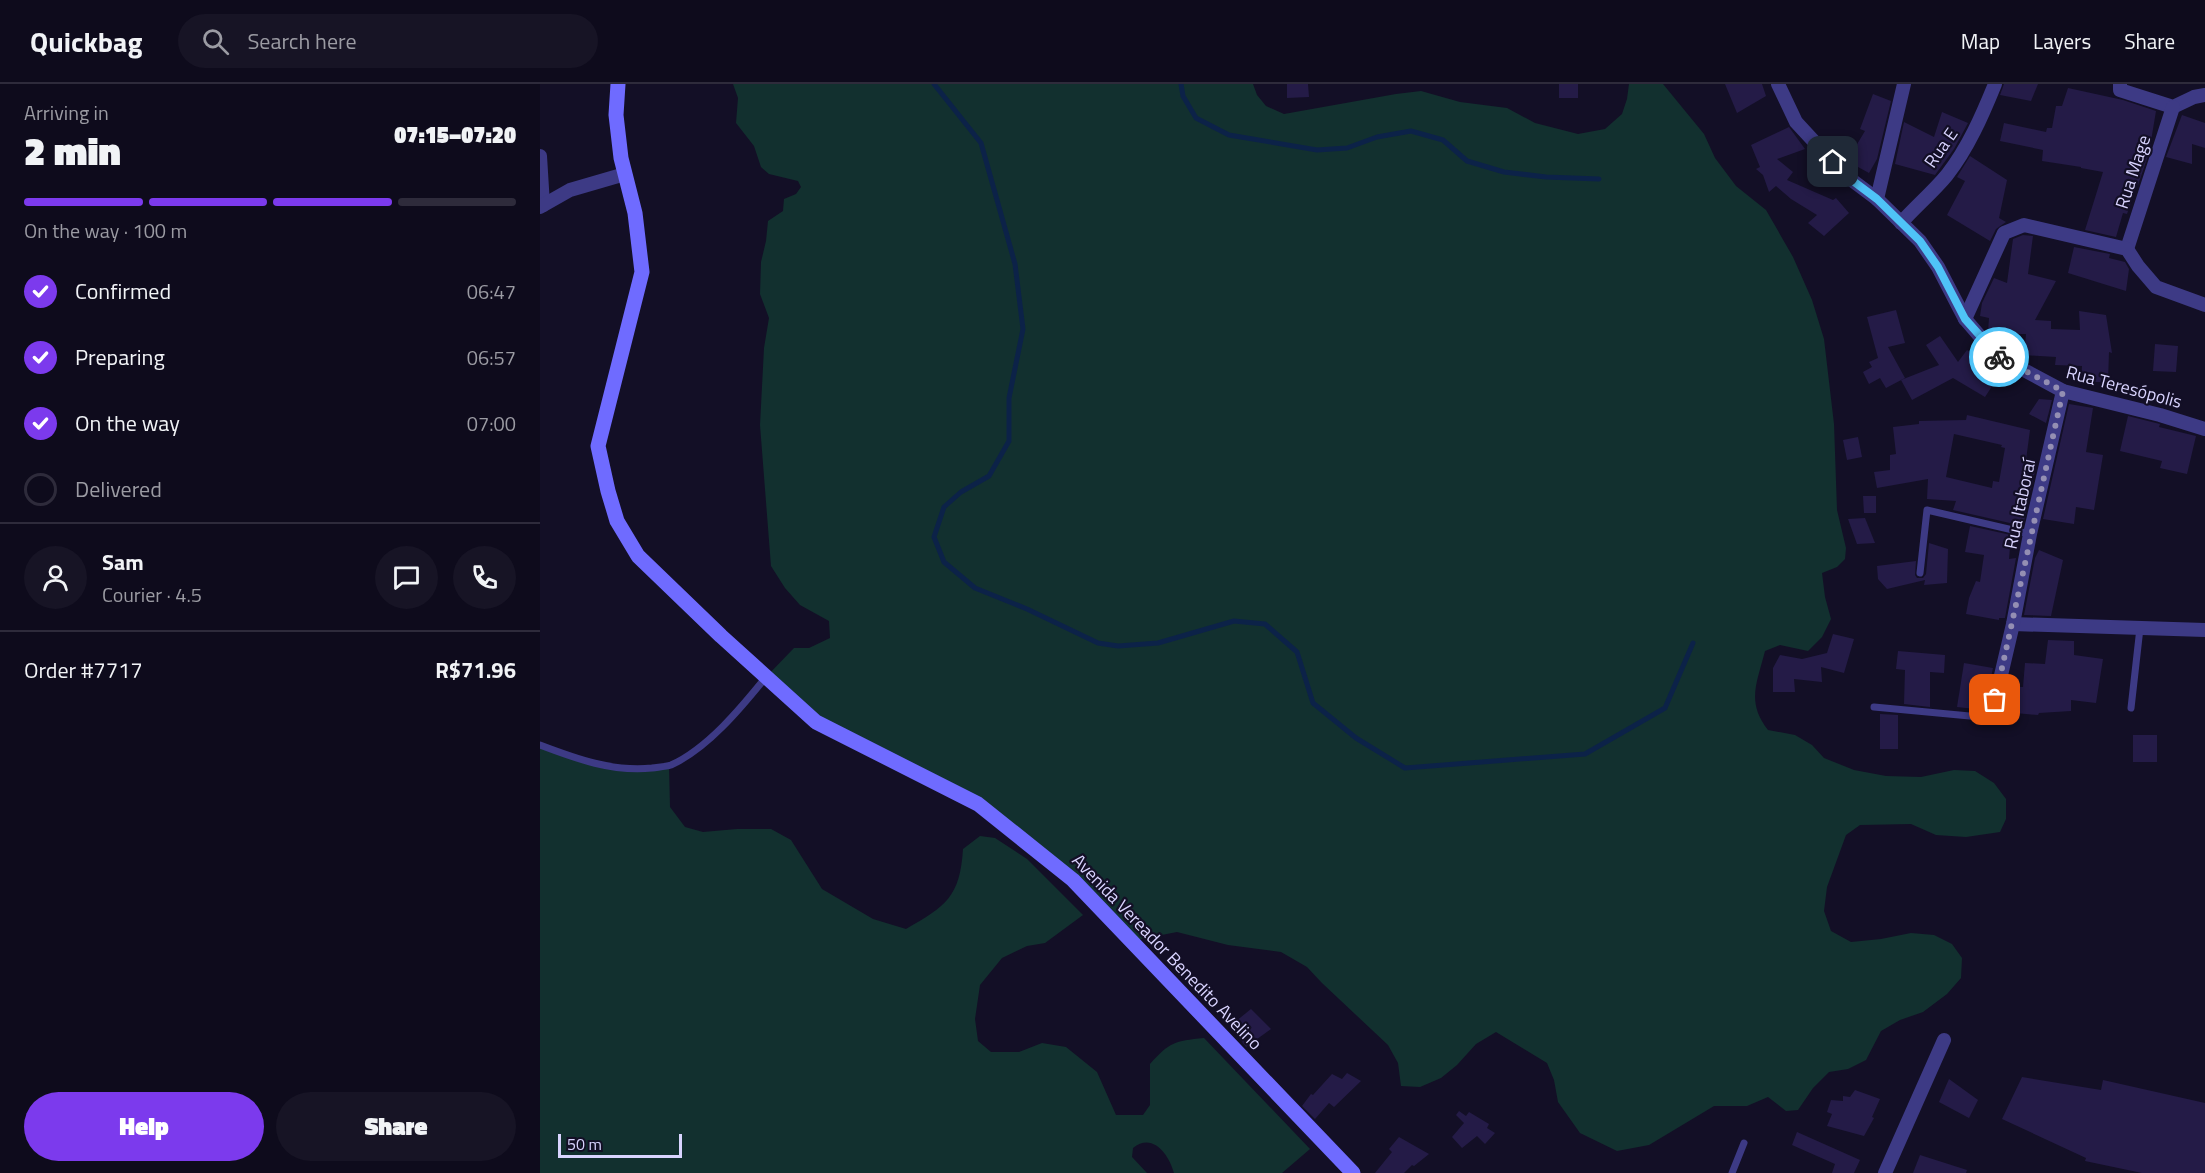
<!DOCTYPE html>
<html lang="en">
<head>
<meta charset="utf-8">
<style>
	body { margin:0; font-family:"Titillium Web",sans-serif; background:#171425; color:#f1f3f6; height:100vh; display:flex; flex-direction:column; font-size:22px; white-space:nowrap }
	* { box-sizing:border-box; margin:0 }
	p { font-size:20px; color:#9b9ba3 }
	.icon { flex:none; width:33px; height:33px; fill:none; stroke:currentColor; stroke-width:2; stroke-linecap:round; stroke-linejoin:round }
	.map { position:relative; flex:1; overflow:hidden }
	.drawer { display:flex; flex-direction:column; background:#0e0b1c; width:540px }
	.drawer>* { flex:none }
	.scale { position:absolute; left:18px; bottom:15px; width:124px; box-sizing:border-box; padding-left:6px; border:3px solid #d9d4ff; border-top:0; font-size:16px; line-height:21px; white-space:nowrap; color:#d9d4ff; -webkit-text-stroke:4px #130f26; paint-order:stroke }
	.pin { position:absolute; display:grid; place-items:center; width:51px; height:51px; color:#fff; margin:-26px; border-radius:12px; box-shadow:0 3px 9px #0006 }
	.courier { position:absolute; display:grid; place-items:center; width:60px; height:60px; margin:-30px; border:4px solid #4fc3f7; border-radius:50%; background:#fff; color:#222; box-shadow:0 2px 8px #0007 }
	.head em { font-style:normal; font-weight:800 }
	.head div { display:flex; flex-direction:column-reverse }
	.head { display:flex; align-items:center; justify-content:space-between; height:102px; padding:0 24px }
	h1 { font-size:39px; font-weight:800; line-height:45px }
	.bar { display:grid; grid-template-columns:repeat(4,1fr); gap:9px 6px; align-content:center; height:72px; padding:0 24px }
	.bar i { height:8px; border-radius:4px; background:#2e2b3b }
	.bar .current { background:#7c3aed }
	.bar p { grid-column:span 4 }
	.line { display:flex; align-items:center; gap:15px; padding:0 24px; border-top:2px solid #2e2b3b }
	.line div { flex:1 }
	.round { display:grid; place-items:center; flex:none; width:63px; height:63px; border-radius:32px; background:#171425 }
	ol { padding:0 24px; list-style:none }
	li { display:flex; align-items:center; gap:18px; height:66px }
	li p { margin-inline-start:auto }
	li .icon { padding:6px; border-radius:50%; background:#7c3aed; color:#fff; stroke-width:4 }
	li:last-child { color:#9b9ba3 }
	li i { width:33px; height:33px; border:3px solid #2e2b3b; border-radius:50% }
	.cta { display:flex; gap:12px; margin-top:auto; padding:12px 24px }
	.cta a { flex:1; height:69px; border-radius:36px; background:#7c3aed; color:#fff; font-size:24px; font-weight:800; line-height:69px; text-align:center }
	.cta a+a { background:#171425; color:#f1f3f6 }
	header { display:flex; align-items:center; gap:36px; box-sizing:border-box; height:84px; padding:0 30px; background:#0e0b1c; border-bottom:2px solid #2e2b3b }
	header strong { font-size:28px }
	nav { display:flex; gap:33px; margin-inline-start:auto; font-size:21px }
	.search { width:420px; height:54px; background:#171425; display:flex; align-items:center; gap:15px; box-sizing:border-box; padding:0 21px; border-radius:33px; color:#9b9ba3; font-size:22px }
	main { display:flex; flex:1; min-height:0 }
	.map>svg:first-child { display:block }
</style>
</head>
<body>
<header>
<strong>Quickbag</strong>
<div class="search"><svg class="icon" aria-label="search" viewBox="0 0 24 24"><circle cx="10" cy="10" r="6"/><path d="M15 15l6 6"/></svg>Search here</div>
<nav><a>Map</a><a>Layers</a><a>Share</a></nav>
</header>
<main>
<section class="drawer">
<div class="head"><div><h1>2 min</h1><p>Arriving in</p></div><em>07:15–07:20</em></div>
<div class="bar"><i class="current"></i><i class="current"></i><i class="current"></i><i></i><p>On the way · 100 m</p></div>
<ol>
<li><svg class="icon" aria-label="check" viewBox="0 0 24 24"><path d="M5 12l5 5 9-10"/></svg>Confirmed<p>06:47</p></li>
<li><svg class="icon" aria-label="check" viewBox="0 0 24 24"><path d="M5 12l5 5 9-10"/></svg>Preparing<p>06:57</p></li>
<li><svg class="icon" aria-label="check" viewBox="0 0 24 24"><path d="M5 12l5 5 9-10"/></svg>On the way<p>07:00</p></li>
<li><i></i>Delivered</li>
</ol>
<div class="line" style="height:108px"><a class="round"><svg class="icon" aria-label="person" viewBox="0 0 24 24"><circle cx="12" cy="8" r="4"/><path d="M4 21q1-7 8-7t8 7"/></svg></a><div><b>Sam</b><p>Courier · 4.5</p></div><a class="round"><svg class="icon" aria-label="chat" viewBox="0 0 24 24"><path d="M4 5h16v11H9l-5 4z"/></svg></a><a class="round"><svg class="icon" aria-label="phone" viewBox="0 0 24 24"><path d="M5 4h4l2 5-3 2q2 4 5 5l2-3 5 2v4C11 20 4 13 5 4z"/></svg></a></div>
<div class="line" style="height:78px"><div>Order #7717</div><b>R$71.96</b></div>
<div class="cta"><a>Help</a><a>Share</a></div>
</section>
<div class="map">
<svg width="1665" height="1089" viewBox="0 0 1665 1089">
	<rect width="100%" height="100%" fill="#130f26"/>
	<g fill="#12302f">
		<path d="M193,0H713L717,11L726,22L744,30L856,10L881,7L920,18L967,24L995,39L1038,50L1065,45L1082,30L1087,15L1089,0H1123L1164,50L1175,74L1196,102L1226,126L1253,173L1272,216L1284,255L1294,340L1297,426L1306,464L1305,475L1297,483L1282,489L1285,513L1291,535L1282,553L1268,567L1240,561L1225,567C1217,599 1206,618 1228,646L1255,651L1272,661L1284,674L1314,686L1346,692L1381,693L1414,686L1435,687L1454,699L1466,715V735L1460,748L1426,753L1396,751L1371,740L1320,741L1306,751L1287,803L1284,827L1291,847L1311,858L1341,855L1371,849L1394,851L1412,860L1422,874L1421,894L1407,910L1383,928L1360,936L1341,947L1326,976L1308,985L1289,988L1273,1004L1258,1026L1246,1027L1228,1013L1207,1022H1174L1109,1061L1077,1067L1040,1049L1018,1018L1014,996L1007,979L956,948L936,960L917,981L901,994L880,1003L861,1002L858,979L848,961L782,899L767,883L741,868L688,861L637,848L591,857L438,720L276,638L226,593L254,564H269L290,554L289,537L260,521L245,504L231,482L220,341L224,264L229,234L220,210L221,178L226,157L228,137L243,127L244,115L256,110L261,103L258,97L229,90L221,83L214,62L196,39L198,14Z"/>
		<path d="M0,661L90,686L129,682L130,723L145,743L163,748L197,745H231L251,756L282,805L333,835L366,845C406,822 420,813 423,765L440,752L455,754L487,775L543,831L505,859L487,862L462,874L440,901L435,935L438,957L451,968H479L502,959L526,963L557,988L576,1031H603L610,1021V980C630,958 634,957 664,954L770,1065L742,1089H634C629,1071 613,1048 593,1064L592,1073L607,1089H0Z"/>
	</g>
	<g fill="none" stroke-linecap="round" stroke-linejoin="round">
		<g stroke="#0c2248" stroke-width="5">
			<polyline points="394,0 441,59 475,180 483,245 469,314 469,357 449,392 421,408 404,423 394,453 404,478 435,504 487,525 558,559 578,562 618,559 694,537 725,540 757,568 773,619 816,654 865,684 1045,670 1125,624 1153,559"/>
			<polyline points="641,0 643,12 656,34 689,51 777,66 807,64 837,53 871,47 903,56 927,77 964,88 1006,93 1059,95"/>
		</g>
	</g>
	<g fill="#241b47" fill-rule="evenodd">
		<polygon points="747,0 768,0 769,13 747,14"/>
		<rect x="1019" y="0" width="19" height="14"/>
		<polygon points="1185,0 1222,0 1226,12 1197,29"/>
		<polygon points="1464,0 1498,0 1491,17 1460,11"/>
		<polygon points="1528,4 1583,16 1616,27 1609,69 1598,101 1597,100 1587,130 1583,129 1576,153 1545,146 1563,88 1541,84 1541,83 1502,77 1503,66 1460,57 1464,39 1506,48 1507,44 1512,44 1516,22 1522,22"/>
		<polygon points="1333,10 1351,17 1337,75 1329,89 1307,77 1325,47 1320,45"/>
		<polygon points="1402,28 1428,39 1414,65 1395,91 1355,80 1364,38 1394,53"/>
		<polygon points="1642,31 1665,39 1665,64 1652,60 1652,80 1626,73"/>
		<polygon points="1249,43 1265,65 1237,75 1253,88 1247,96 1293,116 1296,114 1309,129 1284,152 1268,139 1277,131 1251,115 1236,102 1229,108 1223,91 1216,85 1220,83 1211,61"/>
		<polygon points="1430,72 1467,96 1459,134 1466,138 1456,145 1450,157 1407,131 1425,97 1417,93"/>
		<polygon points="1483,151 1493,152 1488,190 1516,197 1495,236 1511,237 1511,245 1540,246 1539,227 1566,231 1572,269 1569,268 1568,298 1541,298 1542,282 1515,281 1516,273 1484,271 1486,250 1450,250 1448,248 1449,234 1440,232 1442,219 1454,194 1467,199 1473,155"/>
		<polygon points="1534,163 1570,170 1569,174 1585,178 1589,185 1586,207 1528,189"/>
		<polygon points="1356,226 1365,259 1348,263 1365,294 1346,304 1340,294 1329,300 1323,288 1332,283 1329,278 1338,274 1327,233"/>
		<polygon points="1400,252 1418,278 1427,266 1460,290 1445,313 1413,294 1372,316 1361,296 1399,281 1386,261"/>
		<polygon points="1615,260 1638,262 1636,288 1613,287"/>
		<polygon points="1499,315 1512,316 1506,339 1489,330"/>
		<polygon points="1529,320 1553,324 1546,368 1563,371 1554,426 1536,423 1534,440 1503,435"/>
		<path d="M1427,331L1490,346L1486,376L1497,378L1483,442L1413,426L1416,417L1387,415L1388,395L1337,404L1334,388L1350,386V371L1356,370L1353,343L1379,340V337L1426,336ZM1414,350L1462,361L1461,363L1465,364L1459,398L1453,397L1452,404L1406,393Z"/>
		<polygon points="1588,332 1620,340 1619,343 1656,352 1647,390 1620,384 1622,377 1580,367"/>
		<polygon points="1318,353 1322,373 1307,376 1303,356"/>
		<polygon points="1323,412 1336,412 1336,429 1324,429"/>
		<polygon points="1325,434 1335,459 1317,460 1308,435"/>
		<polygon points="1430,442 1471,451 1469,475 1476,474 1465,534 1459,534 1459,536 1426,530 1429,514 1436,497 1440,498 1444,471 1425,468"/>
		<polygon points="1389,459 1408,465 1407,499 1384,501 1385,496 1347,505 1338,495 1337,482 1376,477 1375,491 1377,494 1383,494 1386,490"/>
		<polygon points="1499,466 1523,476 1511,532 1484,531 1495,474"/>
		<polygon points="1293,550 1314,555 1304,589 1281,583 1282,598 1254,595 1255,608 1233,608 1233,584 1240,571 1262,575 1287,569"/>
		<polygon points="1508,556 1534,557 1534,571 1563,575 1556,619 1531,616 1531,627 1499,629 1498,631 1475,629 1477,603 1483,603 1485,579 1505,580"/>
		<polygon points="1358,567 1405,571 1404,589 1390,588 1390,623 1364,620 1365,586 1356,585"/>
		<polygon points="1424,579 1453,584 1444,626 1417,623"/>
		<polygon points="1340,630 1358,631 1358,665 1340,665"/>
		<rect x="1593" y="651" width="24" height="27"/>
		<polygon points="711,925 731,945 706,963 690,942"/>
		<polygon points="807,989 821,997 794,1023 789,1019 775,1035 762,1022 771,1010 773,1011 792,990 802,995"/>
		<polygon points="1482,993 1561,1006 1563,996 1665,1019 1665,1089 1602,1089 1545,1077 1546,1074 1462,1035"/>
		<polygon points="1409,995 1438,1016 1429,1034 1399,1018"/>
		<polygon points="1315,1006 1340,1015 1332,1033 1334,1034 1324,1052 1287,1042 1292,1030 1287,1028 1291,1016 1303,1017 1303,1012 1310,1013"/>
		<polygon points="919,1027 926,1032 929,1028 949,1040 947,1044 955,1049 945,1060 937,1052 922,1064 912,1053 924,1039 916,1031"/>
		<polygon points="1257,1048 1320,1076 1314,1089 1292,1089 1295,1080 1252,1061"/>
		<polygon points="859,1053 889,1070 874,1082 872,1081 864,1089 835,1089 852,1068 849,1065"/>
		<polygon points="1380,1071 1427,1086 1426,1089 1373,1089"/>
	</g>
	<g fill="none" stroke-linecap="round" stroke-linejoin="round">
		<g stroke="#3d3a85" stroke-width="7">
			<polyline points="1380,489 1387,426 1490,450"/>
			<polyline points="1334,623 1451,634"/>
			<polyline points="1591,624 1600,544"/>
			<path d="M0,661C37,675 72,688 112,684C118,683 125,683 131,681C167,665 201,624 226,593"/>
			<polyline points="1192,1089 1204,1059"/>
		</g>
		<g stroke="#3d3a85" stroke-width="14">
			<polyline points="1238,0 1256,38 1305,91 1337,115 1380,157 1398,183 1425,235 1456,271 1523,307 1620,331 1665,345"/>
			<polyline points="1580,0 1580,6 1633,23 1654,13 1665,11"/>
			<polyline points="0,72 3,121"/>
			<polyline points="1337,115 1364,0"/>
			<polyline points="0,123 30,106 85,90"/>
			<path d="M1361,139C1375,123 1393,108 1407,91C1428,64 1442,32 1455,0"/>
			<polyline points="1587,165 1633,23"/>
			<polyline points="1425,235 1464,149 1484,141 1587,165 1598,182 1616,203 1665,221"/>
			<polyline points="1473,540 1665,546"/>
			<polyline points="1451,634 1473,540 1490,450 1523,307"/>
			<polyline points="1345,1089 1404,956"/>
		</g>
		<polyline stroke="#6f6bff" stroke-width="15" points="78,0 76,31 81,74 95,129 102,188 58,362 68,407 77,437 98,472 181,552 276,638 438,720 533,796 813,1089"/>
	</g>
	<g fill="none" stroke-linecap="round" stroke-linejoin="round">
		<polyline stroke="#948fb3" stroke-width="6" stroke-dasharray="0 10.8" points="1455,616 1523,307 1459,273"/>
		<polyline stroke="#4fc3f7" stroke-width="8" points="1293,78 1305,91 1337,115 1380,157 1398,183 1425,235 1459,273"/>
	</g>
	<g text-anchor="middle" stroke-width="4.5" stroke-linejoin="round" paint-order="stroke">
		<g font-size="18" fill="#d9d4ff" stroke="#130f26">
			<text transform="translate(1401 64) rotate(-55)" y="6">Rua E</text>
			<text transform="translate(1593 88) rotate(-72)" y="6">Rua Mage</text>
			<text transform="translate(1584 303) rotate(15)" y="6">Rua Teresópolis</text>
			<text transform="translate(1480 420) rotate(-78)" y="6">Rua Itaboraí</text>
			<text transform="translate(627 868) rotate(46)" y="6">Avenida Vereador Benedito Avelino</text>
		</g>
	</g>
</svg>
<div class="scale">50 m</div>
<div class="pin" style="left:1455px;top:616px;background:#ea580c"><svg class="icon" aria-label="bag" viewBox="0 0 24 24"><path d="M5 8h14l-1 12H6zM9 8a3 3 0 0 1 6 0"/></svg></div>
<div class="pin" style="left:1293px;top:78px;background:#1f2937"><svg class="icon" aria-label="home" viewBox="0 0 24 24"><path d="M3 11l9-7 9 7M6 9v11h12V9"/></svg></div>
<div class="courier" style="left:1459px;top:273px"><svg class="icon" aria-label="bike" viewBox="0 0 24 24"><circle cx="6" cy="16" r="4"/><circle cx="18" cy="16" r="4"/><path d="M6 16l4-8h5l3 8M10 8l3 8H6M13 5h3"/></svg></div>
</div>
</main>
</body>
</html>
